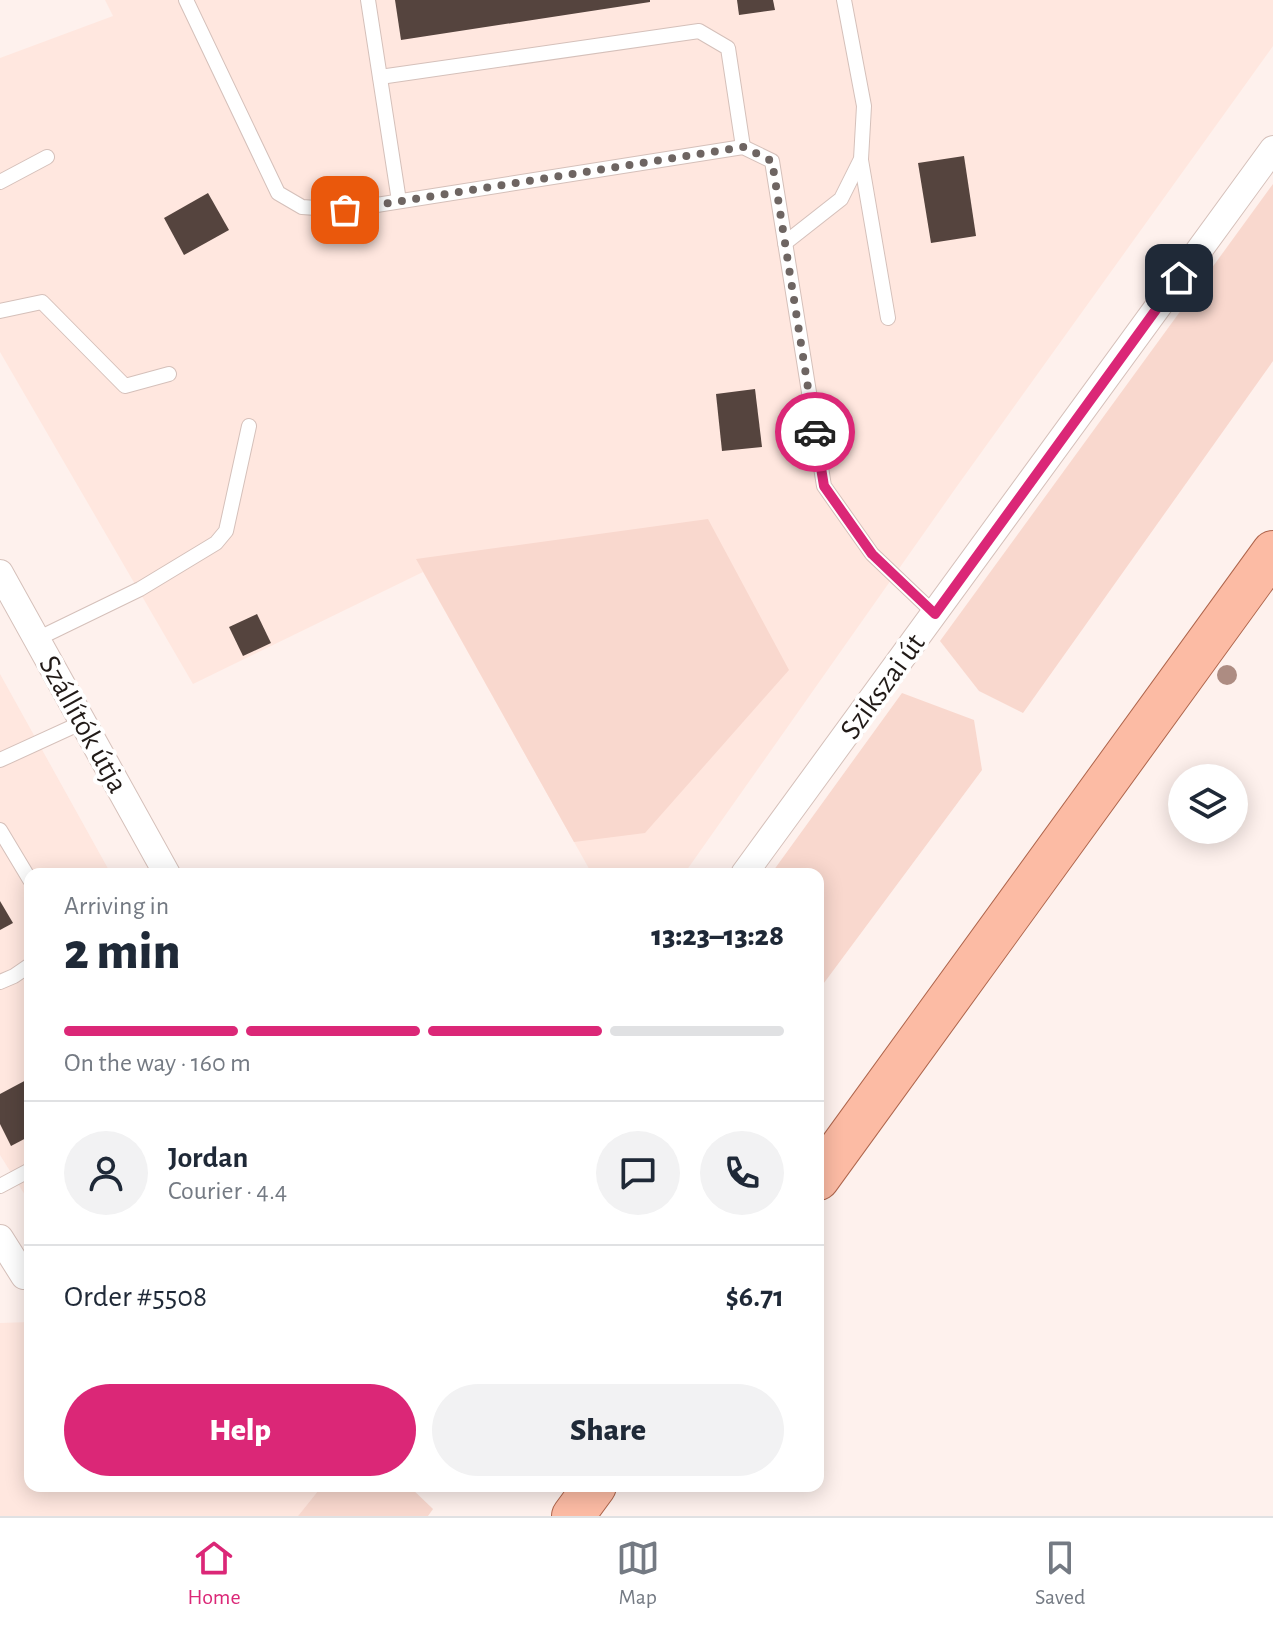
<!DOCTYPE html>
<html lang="en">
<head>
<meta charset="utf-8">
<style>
	body { margin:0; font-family:"Alegreya Sans",sans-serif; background:#f2f2f3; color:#1f2937; height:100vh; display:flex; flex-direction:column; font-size:30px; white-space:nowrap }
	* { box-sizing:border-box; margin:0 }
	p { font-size:26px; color:#747a83 }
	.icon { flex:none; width:44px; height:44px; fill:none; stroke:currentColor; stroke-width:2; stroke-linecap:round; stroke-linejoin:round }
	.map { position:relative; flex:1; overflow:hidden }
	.side { position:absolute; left:24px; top:868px; width:800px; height:624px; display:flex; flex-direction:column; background:#fff; border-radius:16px; box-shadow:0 4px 20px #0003 }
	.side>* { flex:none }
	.tools { position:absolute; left:1168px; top:764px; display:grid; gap:16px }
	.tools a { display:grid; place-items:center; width:80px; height:80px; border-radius:50%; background:#fff; box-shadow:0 4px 20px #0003; font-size:40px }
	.pin { position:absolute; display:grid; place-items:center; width:68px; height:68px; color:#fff; margin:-34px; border-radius:16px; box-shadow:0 4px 12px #0006 }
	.courier { position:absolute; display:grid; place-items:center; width:80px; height:80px; margin:-40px; border:6px solid #db2777; border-radius:50%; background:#fff; color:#222; box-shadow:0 2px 10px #0007 }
	.head em { font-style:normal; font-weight:800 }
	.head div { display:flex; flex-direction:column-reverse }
	.head { display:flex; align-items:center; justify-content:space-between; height:136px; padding:0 40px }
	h1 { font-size:52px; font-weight:800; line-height:60px }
	.bar { display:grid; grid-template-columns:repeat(4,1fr); gap:12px 8px; align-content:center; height:96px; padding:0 40px }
	.bar i { height:10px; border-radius:6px; background:#e0e1e3 }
	.bar .on { background:#db2777 }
	.bar p { grid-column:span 4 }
	.line { display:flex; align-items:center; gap:20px; padding:0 40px; border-top:2px solid #e0e1e3 }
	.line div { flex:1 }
	.round { display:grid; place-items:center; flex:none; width:84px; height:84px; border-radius:42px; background:#f2f2f3 }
	.action { display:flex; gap:16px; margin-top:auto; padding:16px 40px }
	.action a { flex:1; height:92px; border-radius:48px; background:#db2777; color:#fff; font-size:32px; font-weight:800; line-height:92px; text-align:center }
	.action a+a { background:#f2f2f3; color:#1f2937 }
	.tabs { display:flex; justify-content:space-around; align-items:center; height:112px; border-top:2px solid #e0e1e3; background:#fff; font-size:22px; color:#747a83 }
	.tabs a { display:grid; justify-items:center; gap:4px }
	.tabs .on { color:#db2777 }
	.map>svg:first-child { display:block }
</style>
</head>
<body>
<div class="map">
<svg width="1273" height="1516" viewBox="0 0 1273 1516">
	<rect width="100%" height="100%" fill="#fef1ed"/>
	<g fill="#ffe7df">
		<polygon points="105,0 1273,0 1273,46 955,489 684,874 592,874 423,572 193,684 0,352 0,58 113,16"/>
		<polygon points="0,674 111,874 30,874 30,1203 0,1155"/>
		<polygon points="30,1322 30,1486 322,1486 298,1516 0,1516 0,1323"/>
	</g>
	<g fill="#f9d8ce">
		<polygon points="1273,184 1273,361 1023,713 979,691 940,641"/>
		<polygon points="708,519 789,670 645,833 574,842 416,559"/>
		<polygon points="902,693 974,720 982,770 818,991 818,874 771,874"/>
		<polygon points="322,1486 409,1486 433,1509 428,1516 298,1516"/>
	</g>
	<g fill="#55443e">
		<polygon points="395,0 650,0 650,2 401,40"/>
		<polygon points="737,0 773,0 775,10 739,15"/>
		<polygon points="964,156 976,236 931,243 918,163"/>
		<polygon points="208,193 229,230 184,255 164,218"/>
		<polygon points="755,389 762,447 722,451 716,394"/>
		<polygon points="257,614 271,643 243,656 229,627"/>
		<polygon points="0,901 13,923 0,930"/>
		<polygon points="30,1078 30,1136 11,1146 0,1124 0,1094"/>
	</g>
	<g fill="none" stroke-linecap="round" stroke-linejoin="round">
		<g stroke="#d5c0ba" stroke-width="16">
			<g id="lane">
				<polyline points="186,0 278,193 302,207 345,210 743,147 772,161 824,486 872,554 935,614"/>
				<polyline points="368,0 399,201"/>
				<polyline points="380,77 699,31 728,48 743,147"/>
				<polyline points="861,160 888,318"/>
				<polyline points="0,182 47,157"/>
				<polyline points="785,243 841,199 861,159 864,106 844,0"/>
				<polyline points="0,311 42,302 125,386 169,374"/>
				<polyline points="37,639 140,589 216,543 226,531 249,426"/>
				<polyline points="0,760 83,722"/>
				<polyline points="0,830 30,880"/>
				<polyline points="0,982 14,976 30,965"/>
				<polyline points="0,1186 30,1170"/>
			</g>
		</g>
		<g stroke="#d5c0ba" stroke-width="28">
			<g id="street">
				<polyline points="0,573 167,874"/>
				<polyline points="744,874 1273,149"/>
				<polyline points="0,1238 24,1276"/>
			</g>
		</g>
		<g stroke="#ae654c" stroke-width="44">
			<g id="primary">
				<polyline points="818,1179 1273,552"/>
				<polyline points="573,1516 595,1486"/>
			</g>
		</g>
		<use href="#lane" stroke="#fff" stroke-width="14"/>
		<use href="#street" stroke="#fff" stroke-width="26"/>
		<use href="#primary" stroke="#fcbba4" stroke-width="42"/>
	</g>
	<circle fill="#ad8c82" cx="1227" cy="675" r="10"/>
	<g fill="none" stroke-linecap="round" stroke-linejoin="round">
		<polyline stroke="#6e6562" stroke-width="8" stroke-dasharray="0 14.4" points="345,210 743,147 772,161 815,432"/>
		<polyline stroke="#db2777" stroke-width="10" points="815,432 824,486 872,554 935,614 1179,278"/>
	</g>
	<g text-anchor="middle" stroke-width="8" stroke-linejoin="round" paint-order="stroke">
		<g font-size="30" fill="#211a17" stroke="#fff">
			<text transform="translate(882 686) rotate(-54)" y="10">Szikszai út</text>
			<text transform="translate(84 724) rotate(61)" y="10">Szállítók útja</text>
		</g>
	</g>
</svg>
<div class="tools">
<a><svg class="icon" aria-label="layers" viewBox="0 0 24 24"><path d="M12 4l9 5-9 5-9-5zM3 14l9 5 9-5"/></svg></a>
</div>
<div class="pin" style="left:345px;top:210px;background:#ea580c"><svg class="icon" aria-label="bag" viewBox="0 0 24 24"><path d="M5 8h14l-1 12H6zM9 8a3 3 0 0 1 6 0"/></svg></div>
<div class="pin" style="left:1179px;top:278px;background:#1f2937"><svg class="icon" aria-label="home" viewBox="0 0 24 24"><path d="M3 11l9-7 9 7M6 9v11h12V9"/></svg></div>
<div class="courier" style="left:815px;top:432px"><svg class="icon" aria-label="car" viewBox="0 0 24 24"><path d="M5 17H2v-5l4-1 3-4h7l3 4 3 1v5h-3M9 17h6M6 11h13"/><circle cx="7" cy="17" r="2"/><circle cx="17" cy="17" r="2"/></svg></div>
<section class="side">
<div class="head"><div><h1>2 min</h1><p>Arriving in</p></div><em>13:23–13:28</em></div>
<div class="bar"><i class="on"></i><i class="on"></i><i class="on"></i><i></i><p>On the way · 160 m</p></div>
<div class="line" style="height:144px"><a class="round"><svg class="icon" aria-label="person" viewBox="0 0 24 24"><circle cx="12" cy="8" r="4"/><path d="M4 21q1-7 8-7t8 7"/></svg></a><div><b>Jordan</b><p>Courier · 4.4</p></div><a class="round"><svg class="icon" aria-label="chat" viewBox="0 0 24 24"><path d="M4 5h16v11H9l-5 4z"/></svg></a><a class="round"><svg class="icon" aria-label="phone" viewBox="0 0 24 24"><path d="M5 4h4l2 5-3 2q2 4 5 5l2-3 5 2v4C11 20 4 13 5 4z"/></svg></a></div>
<div class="line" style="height:104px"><div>Order #5508</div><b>$6.71</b></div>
<div class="action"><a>Help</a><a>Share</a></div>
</section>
</div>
<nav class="tabs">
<a class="on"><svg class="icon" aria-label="home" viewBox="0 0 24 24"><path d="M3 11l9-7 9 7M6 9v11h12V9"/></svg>Home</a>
<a><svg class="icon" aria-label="map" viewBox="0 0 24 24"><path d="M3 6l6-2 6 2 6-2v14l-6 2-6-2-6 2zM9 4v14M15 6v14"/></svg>Map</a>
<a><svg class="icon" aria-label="saved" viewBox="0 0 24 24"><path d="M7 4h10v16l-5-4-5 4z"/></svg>Saved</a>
</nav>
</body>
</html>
